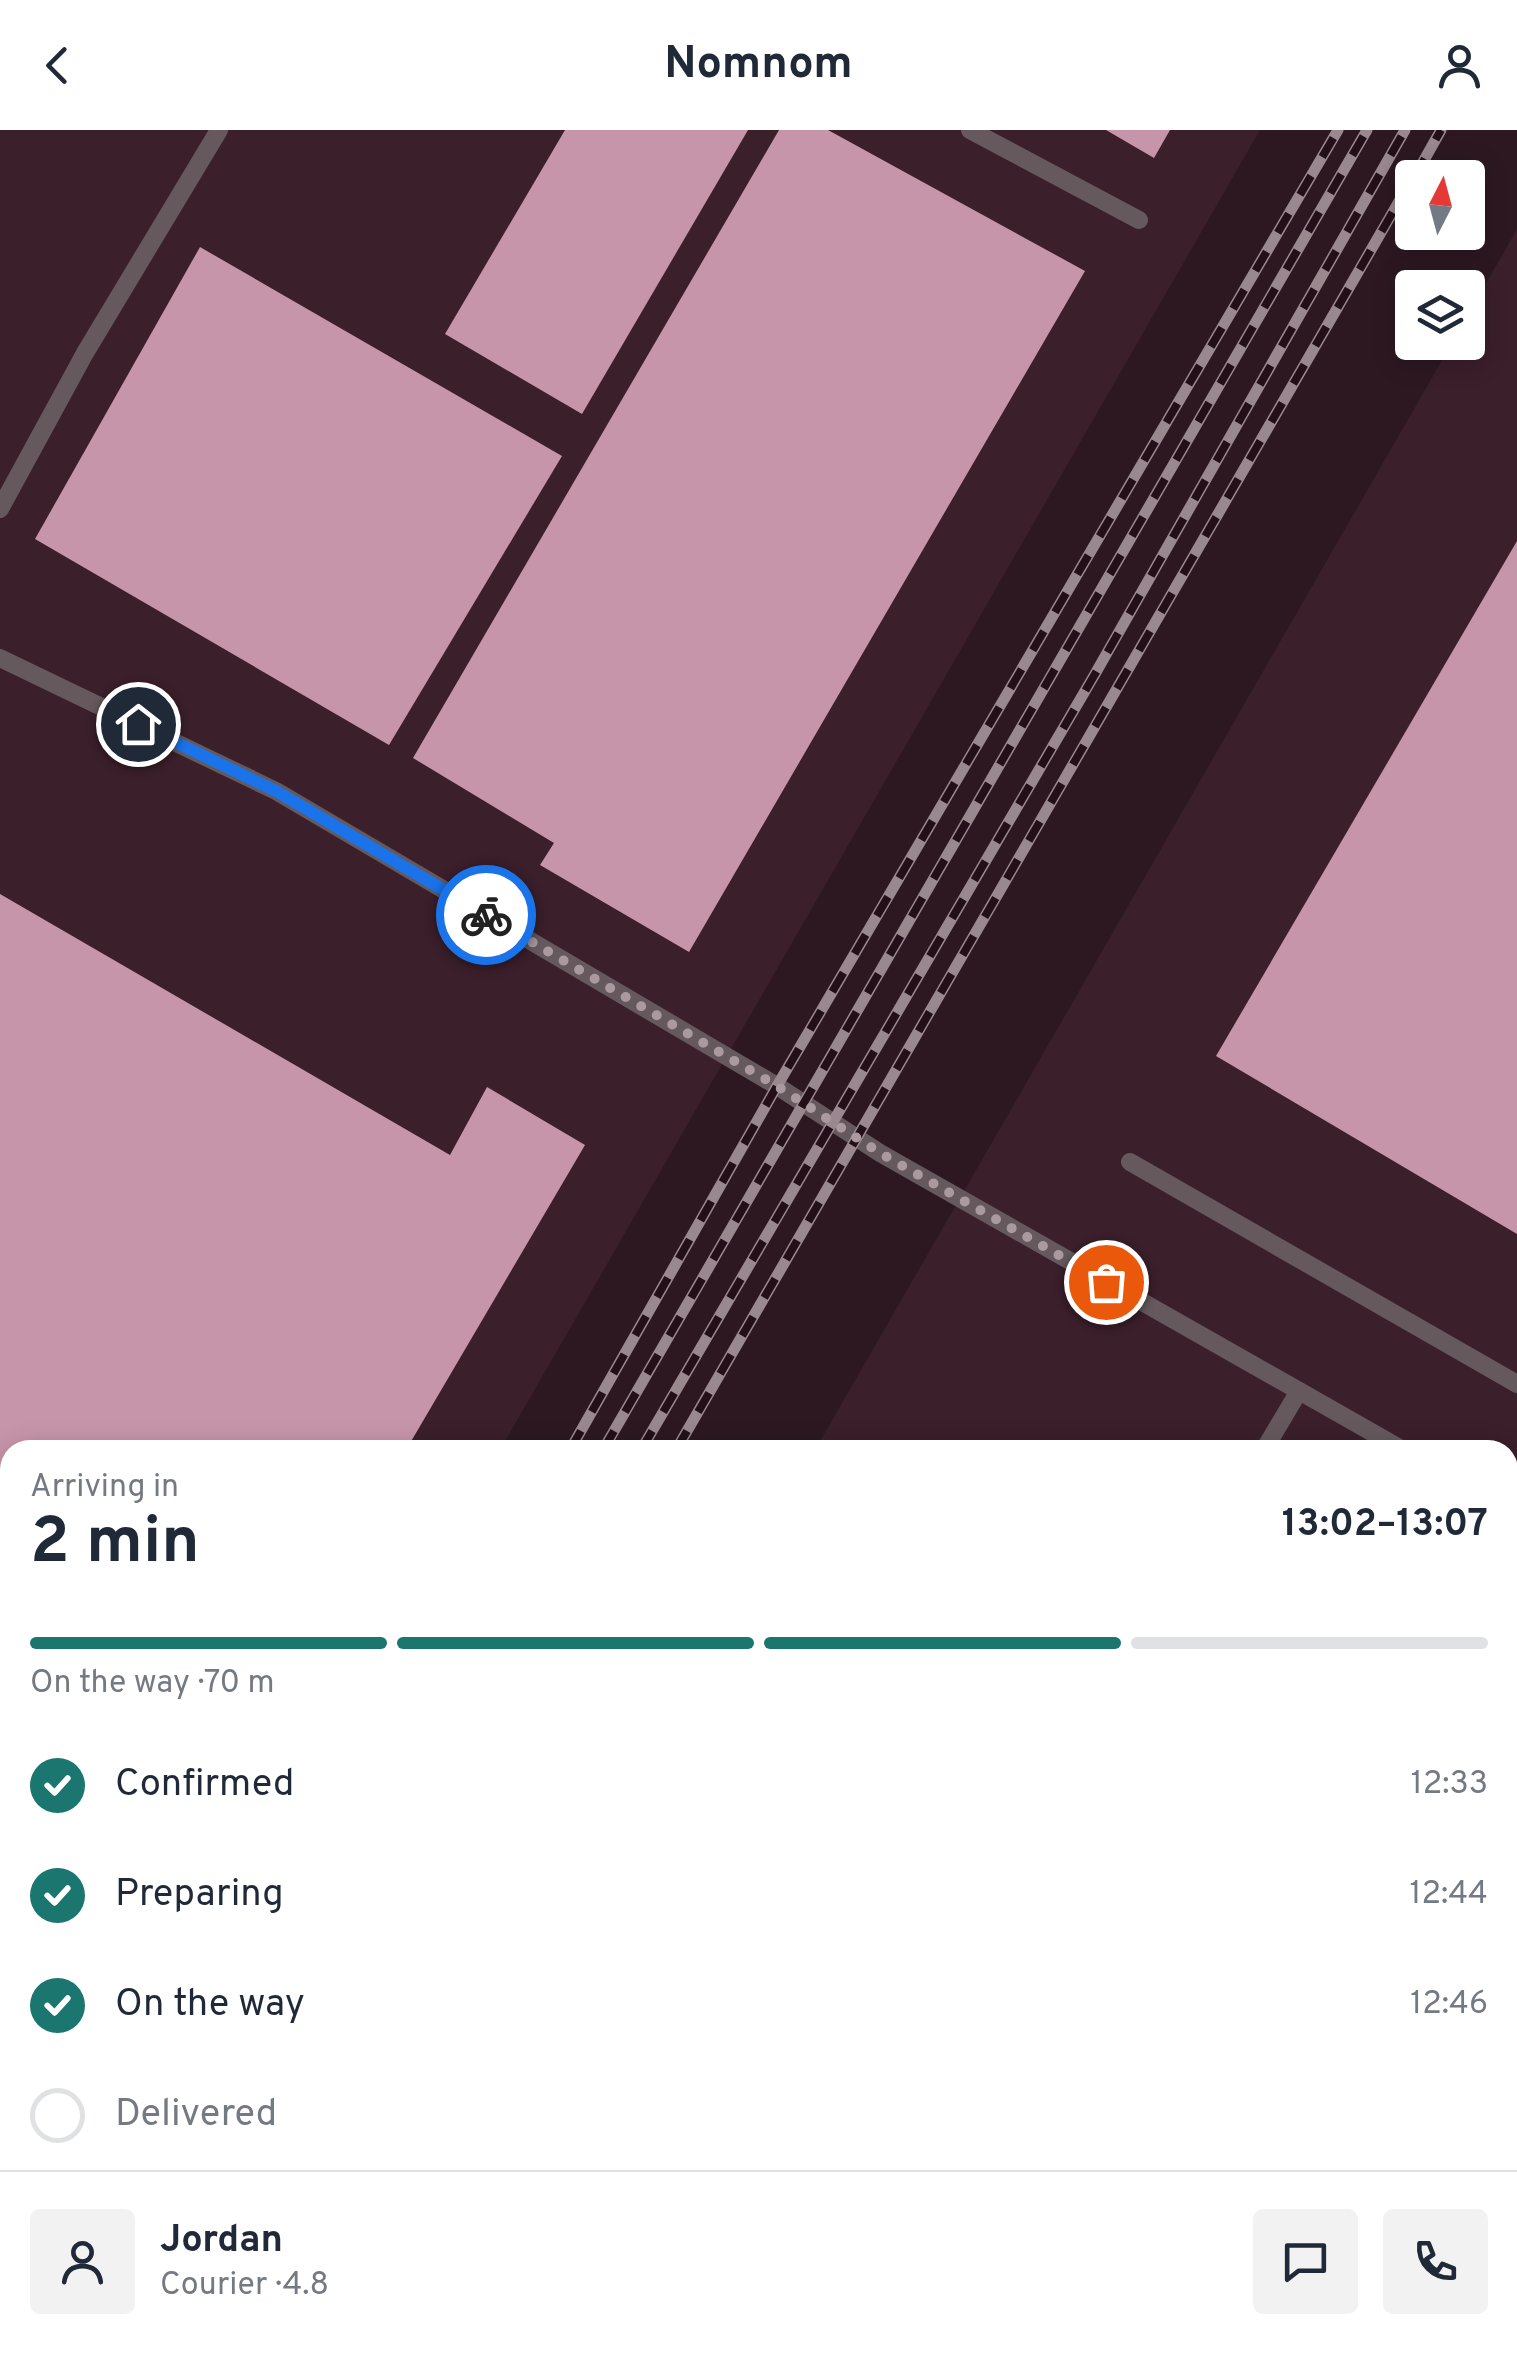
<!DOCTYPE html>
<html lang="en">
<head>
<meta charset="utf-8">
<style>
	body { margin:0; font-family:Overpass,sans-serif; background:#f2f2f3; color:#1f2937; height:100vh; display:flex; flex-direction:column; font-size:38px; white-space:nowrap }
	* { box-sizing:border-box; margin:0 }
	p { font-size:32px; color:#747a83 }
	.icon { flex:none; width:55px; height:55px; fill:none; stroke:currentColor; stroke-width:2; stroke-linecap:round; stroke-linejoin:round }
	.map { position:relative; flex:1; overflow:hidden }
	.panel { position:absolute; left:0px; top:1310px; width:1518px; height:932px; display:flex; flex-direction:column; background:#fff; border-radius:30px 30px 0 0; box-shadow:0 5px 25px #0003 }
	.panel>* { flex:none }
	.needle { width:65px; rotate:6deg }
	.fabs { position:absolute; left:1395px; top:30px; display:grid; gap:20px }
	.fabs a { display:grid; place-items:center; width:90px; height:90px; border-radius:10px; background:#fff; box-shadow:0 5px 25px #0003; font-size:50px }
	.pin { position:absolute; display:grid; place-items:center; width:85px; height:85px; color:#fff; margin:-42px; border:5px solid #fff; border-radius:50%; box-shadow:0 2px 10px #0007 }
	.courier { position:absolute; display:grid; place-items:center; width:100px; height:100px; margin:-50px; border:8px solid #1a73e8; border-radius:50%; background:#fff; color:#222; box-shadow:0 2px 12px #0007 }
	.overview em { font-style:normal; font-weight:700 }
	.overview div { display:flex; flex-direction:column-reverse }
	.overview { display:flex; align-items:center; justify-content:space-between; height:170px; padding:0 30px }
	h1 { font-size:65px; font-weight:700; line-height:75px }
	.bar { display:grid; grid-template-columns:repeat(4,1fr); gap:15px 10px; align-content:center; height:120px; padding:0 30px }
	.bar i { height:12px; border-radius:8px; background:#e0e1e3 }
	.bar .on { background:#1a766f }
	.bar p { grid-column:span 4 }
	.line { display:flex; align-items:center; gap:25px; padding:0 30px; border-top:2px solid #e0e1e3 }
	.line div { flex:1 }
	.round { display:grid; place-items:center; flex:none; width:105px; height:105px; border-radius:10px; background:#f2f2f3 }
	ol { padding:0 30px; list-style:none }
	li { display:flex; align-items:center; gap:30px; height:110px }
	li p { margin-inline-start:auto }
	li .icon { padding:10px; border-radius:50%; background:#1a766f; color:#fff; stroke-width:4 }
	li:last-child { color:#747a83 }
	li i { width:55px; height:55px; border:5px solid #e0e1e3; border-radius:50% }
	header { display:flex; justify-content:space-between; align-items:center; height:130px; padding:0 30px; background:#fff; font-size:45px; font-weight:700 }
	.map>svg:first-child { display:block }
</style>
</head>
<body>
<header><svg class="icon" aria-label="back" viewBox="0 0 24 24"><path d="M15 5l-7 7 7 7"/></svg>Nomnom<svg class="icon" aria-label="person" viewBox="0 0 24 24"><circle cx="12" cy="8" r="4"/><path d="M4 21q1-7 8-7t8 7"/></svg></header>
<div class="map">
<svg width="1517" height="2241" viewBox="0 0 1517 2241">
	<rect width="100%" height="100%" fill="#2d1821"/>
	<g fill="#3b1f2b">
		<polygon points="0,0 1260,0 500,1320 10,1320 10,1968 0,1965"/>
		<polygon points="1517,99 1517,2241 748,2241 722,2233 1508,2232 1508,1320 815,1320 1452,213 1468,212 1468,185"/>
	</g>
	<g fill="#c795a9">
		<polygon points="565,0 748,0 582,284 445,204"/>
		<polygon points="779,0 828,0 1085,141 689,822 540,735 554,713 413,628"/>
		<polygon points="1106,0 1170,0 1154,28"/>
		<polygon points="200,117 562,326 389,615 35,409"/>
		<polygon points="1517,411 1517,1104 1216,926"/>
		<polygon points="0,764 450,1025 487,957 585,1015 406,1320 10,1320 10,1922 0,1916"/>
		<polygon points="1508,1641 1517,1646 1517,1770 1508,1764"/>
		<polygon points="1508,1822 1517,1827 1517,1987 1508,2003"/>
		<polygon points="1517,2158 1517,2241 1469,2241 1474,2232 1508,2232 1508,2174"/>
		<polygon points="1267,2232 1364,2232 1359,2241 1281,2241"/>
	</g>
	<g fill="none" stroke-linecap="round" stroke-linejoin="round">
		<g stroke="#65595d" stroke-width="18">
			<polyline points="970,0 1139,90"/>
			<polyline points="0,379 85,223 219,0"/>
			<polyline points="0,528 276,661 777,956 880,1023 1403,1320"/>
			<polyline points="1130,1032 1517,1254"/>
			<polyline points="1264,1320 1299,1261"/>
			<polyline points="1508,1380 1517,1385"/>
			<polyline points="1508,1574 1517,1580"/>
			<polyline points="1508,2048 1517,2032"/>
			<polyline points="1223,2232 1239,2241"/>
			<polyline points="1394,2241 1399,2232"/>
		</g>
		<g stroke="#65595d" stroke-width="25">
			<polyline points="0,2030 10,2033"/>
			<polyline points="614,2232 639,2241"/>
		</g>
		<g stroke="#9a888f" stroke-width="11">
			<g id="rail">
				<polyline points="1414,48 1441,0"/>
				<polyline points="570,1320 777,956 1338,0"/>
				<polyline points="603,1320 1367,0"/>
				<polyline points="641,1320 1095,544 1405,0"/>
				<polyline points="676,1320 1412,49"/>
				<polyline points="0,2183 10,2172"/>
				<polyline points="70,2241 74,2232"/>
				<polyline points="104,2241 109,2232"/>
				<polyline points="177,2241 181,2232"/>
			</g>
		</g>
		<use href="#rail" stroke="#230f18" stroke-width="8" stroke-dasharray="22" stroke-linecap="butt"/>
	</g>
	<g fill="none" stroke-linecap="round" stroke-linejoin="round">
		<polyline stroke="#ab99a0" stroke-width="10" stroke-dasharray="0 18" points="486,785 777,956 880,1023 1106,1152"/>
		<polyline stroke="#1a73e8" stroke-width="12" points="138,594 276,661 486,785"/>
	</g>
</svg>
<div class="fabs">
<a><svg class="needle" viewBox="-14 -14 28 28"><path d="M0-13l5 13h-10z" fill="#e53935"/><path d="M0 13l5-13h-10z" fill="#747a83"/></svg></a>
<a><svg class="icon" aria-label="layers" viewBox="0 0 24 24"><path d="M12 4l9 5-9 5-9-5zM3 14l9 5 9-5"/></svg></a>
</div>
<div class="pin" style="left:1106px;top:1152px;background:#ea580c"><svg class="icon" aria-label="bag" viewBox="0 0 24 24"><path d="M5 8h14l-1 12H6zM9 8a3 3 0 0 1 6 0"/></svg></div>
<div class="pin" style="left:138px;top:594px;background:#1f2937"><svg class="icon" aria-label="home" viewBox="0 0 24 24"><path d="M3 11l9-7 9 7M6 9v11h12V9"/></svg></div>
<div class="courier" style="left:486px;top:785px"><svg class="icon" aria-label="bike" viewBox="0 0 24 24"><circle cx="6" cy="16" r="4"/><circle cx="18" cy="16" r="4"/><path d="M6 16l4-8h5l3 8M10 8l3 8H6M13 5h3"/></svg></div>
<section class="panel">
<div class="overview"><div><h1>2 min</h1><p>Arriving in</p></div><em>13:02–13:07</em></div>
<div class="bar"><i class="on"></i><i class="on"></i><i class="on"></i><i></i><p>On the way · 70 m</p></div>
<ol>
<li><svg class="icon" aria-label="check" viewBox="0 0 24 24"><path d="M5 12l5 5 9-10"/></svg>Confirmed<p>12:33</p></li>
<li><svg class="icon" aria-label="check" viewBox="0 0 24 24"><path d="M5 12l5 5 9-10"/></svg>Preparing<p>12:44</p></li>
<li><svg class="icon" aria-label="check" viewBox="0 0 24 24"><path d="M5 12l5 5 9-10"/></svg>On the way<p>12:46</p></li>
<li><i></i>Delivered</li>
</ol>
<div class="line" style="height:180px"><a class="round"><svg class="icon" aria-label="person" viewBox="0 0 24 24"><circle cx="12" cy="8" r="4"/><path d="M4 21q1-7 8-7t8 7"/></svg></a><div><b>Jordan</b><p>Courier · 4.8</p></div><a class="round"><svg class="icon" aria-label="chat" viewBox="0 0 24 24"><path d="M4 5h16v11H9l-5 4z"/></svg></a><a class="round"><svg class="icon" aria-label="phone" viewBox="0 0 24 24"><path d="M5 4h4l2 5-3 2q2 4 5 5l2-3 5 2v4C11 20 4 13 5 4z"/></svg></a></div>
</section>
</div>
</body>
</html>
